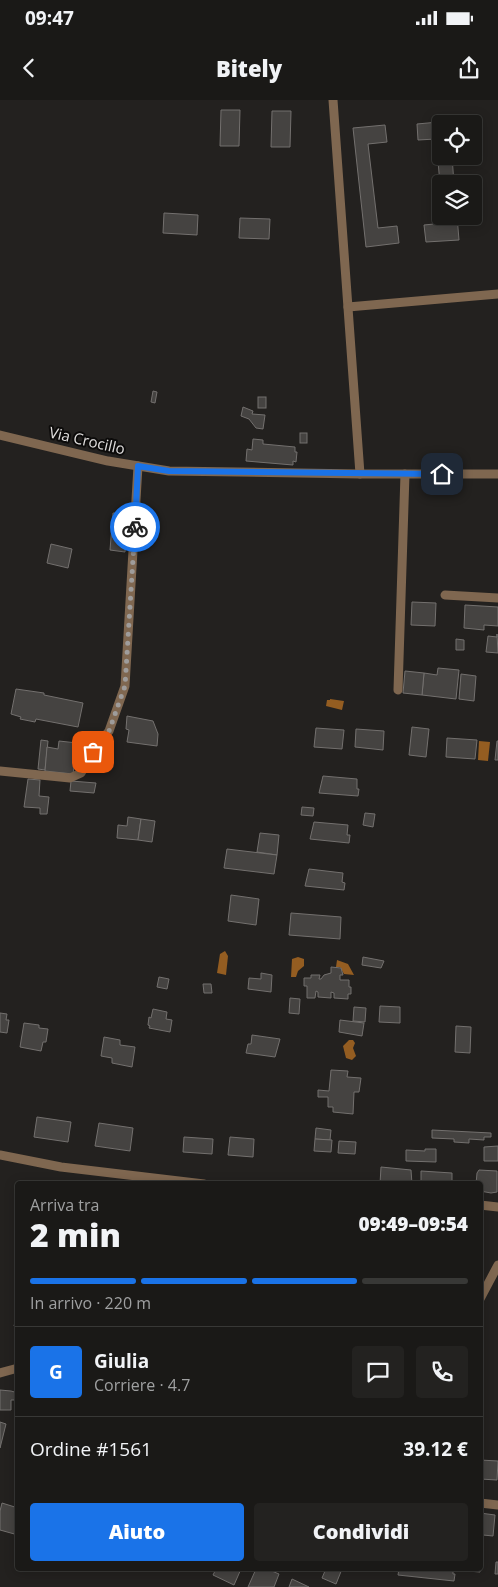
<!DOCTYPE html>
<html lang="it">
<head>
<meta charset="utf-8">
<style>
	body { margin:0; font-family:"Open Sans",sans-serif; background:#232220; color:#f1f3f6; height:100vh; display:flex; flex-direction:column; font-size:19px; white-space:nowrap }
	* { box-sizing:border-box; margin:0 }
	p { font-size:16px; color:#9fa0a1 }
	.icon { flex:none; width:28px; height:28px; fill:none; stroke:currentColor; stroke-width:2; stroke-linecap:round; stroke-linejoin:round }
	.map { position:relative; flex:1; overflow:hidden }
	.sheet { position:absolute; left:15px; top:1081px; width:468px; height:390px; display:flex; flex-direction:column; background:#1a1917; border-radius:5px; box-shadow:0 2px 12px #0003,0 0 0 1px #383836 }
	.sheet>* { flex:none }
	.controls { position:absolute; left:432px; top:15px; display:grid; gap:10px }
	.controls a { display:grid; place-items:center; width:50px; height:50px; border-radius:5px; background:#1a1917; box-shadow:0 2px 12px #0003,0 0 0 1px #383836; font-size:25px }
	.pin { position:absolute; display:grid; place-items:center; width:42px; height:42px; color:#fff; margin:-21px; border-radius:10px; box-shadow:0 2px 8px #0006 }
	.courier { position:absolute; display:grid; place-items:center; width:50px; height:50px; margin:-25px; border:4px solid #1a73e8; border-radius:50%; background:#fff; color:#222; box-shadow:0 1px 6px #0007 }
	.headline em { font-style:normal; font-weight:800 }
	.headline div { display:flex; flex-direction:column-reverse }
	.headline { display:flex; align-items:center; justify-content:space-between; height:85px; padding:0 15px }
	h1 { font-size:32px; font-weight:800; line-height:38px }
	.bar { display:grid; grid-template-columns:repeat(4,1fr); gap:8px 5px; align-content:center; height:60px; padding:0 15px }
	.bar i { height:6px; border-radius:4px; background:#383836 }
	.bar .on { background:#1a73e8 }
	.bar p { grid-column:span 4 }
	.line { display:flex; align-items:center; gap:12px; padding:0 15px; border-top:1px solid #383836 }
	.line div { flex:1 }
	.round { display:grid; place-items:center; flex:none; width:52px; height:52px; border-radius:5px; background:#232220 }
	.button { display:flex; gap:10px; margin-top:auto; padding:10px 15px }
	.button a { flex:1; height:58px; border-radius:5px; background:#1a73e8; color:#fff; font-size:20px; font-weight:800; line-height:58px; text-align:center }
	.button a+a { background:#232220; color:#f1f3f6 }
	.status { display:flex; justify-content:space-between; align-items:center; height:35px; padding:0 25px; background:#1a1917; direction:ltr }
	.status svg { height:14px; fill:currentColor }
	header { display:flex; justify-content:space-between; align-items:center; height:65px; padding:0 15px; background:#1a1917; font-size:22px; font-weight:800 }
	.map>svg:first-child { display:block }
</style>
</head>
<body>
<div class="status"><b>09:47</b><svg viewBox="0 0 49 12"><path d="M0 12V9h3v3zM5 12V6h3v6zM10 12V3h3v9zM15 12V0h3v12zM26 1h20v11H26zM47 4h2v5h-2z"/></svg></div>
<header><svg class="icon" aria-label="back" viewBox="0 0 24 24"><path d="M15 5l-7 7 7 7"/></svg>Bitely<svg class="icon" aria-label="share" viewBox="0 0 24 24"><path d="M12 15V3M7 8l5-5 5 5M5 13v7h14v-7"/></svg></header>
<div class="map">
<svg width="498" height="1487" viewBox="0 0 498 1487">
	<rect width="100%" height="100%" fill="#23211f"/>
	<g fill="#945d21">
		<polygon points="330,599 344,601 342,610 326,606 327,600 330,600"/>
		<polygon points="479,641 490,642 488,661 478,660"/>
		<polygon points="225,851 228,856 226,875 217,873 220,854"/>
		<polygon points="298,857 304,859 304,866 298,871 296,877 291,877 292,859"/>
		<polygon points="337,860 348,864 354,875 344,874 340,867 336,867"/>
		<polygon points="349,940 353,940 355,943 353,948 356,956 352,960 346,958 343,946"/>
	</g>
	<g fill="#454341" stroke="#73706e">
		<polygon points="221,10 240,10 239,46 220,46"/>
		<polygon points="272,11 291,11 290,47 271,47"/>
		<polygon points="449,21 449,24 441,24 441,56 452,56 454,84 441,84 441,95 436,39 418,40 417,24"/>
		<polygon points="385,25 387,42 368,44 378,128 397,126 399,143 366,147 353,28"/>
		<polygon points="164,113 198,115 197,135 163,133"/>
		<polygon points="443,116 457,116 459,140 426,142 424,125 444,123"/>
		<polygon points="240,118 270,119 269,139 239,138"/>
		<polygon points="153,291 157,292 155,303 151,302"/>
		<rect x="258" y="297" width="8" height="11"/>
		<polygon points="243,307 253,311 252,314 265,315 263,329 256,328 249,319 241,316"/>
		<rect x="300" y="333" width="7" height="10"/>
		<polygon points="253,339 263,340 263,344 295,347 295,352 297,352 296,362 293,361 293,365 246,361 247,349 252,350"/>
		<polygon points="113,413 128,414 125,452 110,450"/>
		<polygon points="51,444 72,449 68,468 47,463"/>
		<polygon points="412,502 436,503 435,526 411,525"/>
		<polygon points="465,505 498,507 498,526 484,525 484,530 464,528"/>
		<polygon points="497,534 498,553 486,552 488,536 497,537"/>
		<polygon points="456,539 464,540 464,550 456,550"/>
		<polygon points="438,568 459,570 456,599 422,595 424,573 437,575"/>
		<polygon points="405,571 424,573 422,595 403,593"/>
		<polygon points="461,574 476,576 474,601 459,599"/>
		<polygon points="16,589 44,593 44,595 83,603 78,627 36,619 35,622 20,619 21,617 11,614"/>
		<polygon points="127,616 153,621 158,634 157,646 127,642 129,630 126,629"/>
		<polygon points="412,627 429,629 426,657 409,655"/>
		<polygon points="316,628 344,630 342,649 314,647"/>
		<polygon points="356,629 384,631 383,650 355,647"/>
		<polygon points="447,638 477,640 475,659 446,657"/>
		<polygon points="41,640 48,641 45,670 38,669"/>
		<polygon points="59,641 77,643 73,674 45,671 47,647 58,649"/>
		<polygon points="497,641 498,641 498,660 495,660"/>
		<polygon points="323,676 357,679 357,689 359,689 358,696 319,693"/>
		<polygon points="28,679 40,680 39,696 49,697 47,714 40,714 40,708 24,707"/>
		<polygon points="71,681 96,683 94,693 70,691"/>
		<polygon points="302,707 314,708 313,716 301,715"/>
		<polygon points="365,713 375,714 373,727 363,725"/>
		<polygon points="128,717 141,719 138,740 117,738 118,725 127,726"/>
		<polygon points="141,719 155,721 152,742 138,740"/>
		<polygon points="314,722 348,725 347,735 350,735 349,743 310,739"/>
		<polygon points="260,733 279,735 277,755 257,752"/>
		<polygon points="227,749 277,755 274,774 224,768"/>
		<polygon points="309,769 343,773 342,782 345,783 344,790 305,786"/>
		<polygon points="231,795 259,799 256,825 228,821"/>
		<polygon points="291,813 341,817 340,839 289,835"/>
		<polygon points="363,857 384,861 381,868 362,865"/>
		<polygon points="331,867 341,868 343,875 340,875 340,880 349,880 349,887 351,887 351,894 348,894 348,899 334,898 334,893 331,892 331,898 318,897 318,892 316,891 315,898 307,898 307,886 304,886 304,878 311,878 311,875 320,875 319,879 321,879 324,875 331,873"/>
		<polygon points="261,873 272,875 271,892 248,889 249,878 261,879"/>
		<polygon points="159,877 169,879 167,889 157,887"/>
		<polygon points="203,884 211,884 212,893 204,893"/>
		<polygon points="290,898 300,899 299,914 289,913"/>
		<polygon points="380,906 400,907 400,923 379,922"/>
		<polygon points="354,907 366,908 365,922 353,921"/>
		<polygon points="153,909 167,912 166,919 172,920 170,932 149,928 150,926 148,925 149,917 151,918"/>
		<polygon points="0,913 7,914 6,920 9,920 7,933 0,932"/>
		<polygon points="340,920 364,923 362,936 339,932"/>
		<polygon points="24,923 39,925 39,928 48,929 46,942 43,942 41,951 20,947"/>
		<polygon points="456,926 471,927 470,953 455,952"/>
		<polygon points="252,935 280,939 275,957 246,953 248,944 251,944"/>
		<polygon points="104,937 120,940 120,945 135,947 132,967 112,963 112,958 101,956"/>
		<polygon points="331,970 348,971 347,977 361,978 359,992 354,992 353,1014 333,1012 333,1007 328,1007 328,997 318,997 318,990 329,991"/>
		<polygon points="37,1017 71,1022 68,1042 34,1037"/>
		<polygon points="99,1023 133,1028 130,1051 95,1046"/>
		<polygon points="316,1028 331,1030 330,1040 315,1039"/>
		<polygon points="432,1030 491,1033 491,1037 484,1037 484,1040 469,1039 469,1043 454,1042 454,1039 432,1038"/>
		<polygon points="184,1037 213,1039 212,1054 183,1052"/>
		<polygon points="230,1037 254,1039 253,1057 228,1055"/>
		<polygon points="315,1039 332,1040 331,1052 314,1051"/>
		<polygon points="339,1041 356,1042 355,1054 338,1053"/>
		<polygon points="498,1046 498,1061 484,1061 484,1047"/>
		<polygon points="425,1049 436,1049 436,1062 406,1061 406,1050 425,1051"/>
		<polygon points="381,1067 411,1070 412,1084 390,1082 390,1084 380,1084"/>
		<polygon points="479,1070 497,1071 497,1092 491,1093 480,1091 480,1084 476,1084 477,1073"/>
		<polygon points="421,1071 452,1073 452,1084 421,1084"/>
		<polygon points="18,1211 18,1227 14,1226"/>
		<polygon points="0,1290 11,1291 18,1293 16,1300 11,1300 11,1310 0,1310"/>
		<polygon points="0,1322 6,1324 0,1348"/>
		<polygon points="480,1360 498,1361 497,1380 480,1379"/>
		<polygon points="2,1403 18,1408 18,1435 0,1430 0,1411"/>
		<polygon points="480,1413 495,1415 493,1436 483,1435 480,1472 468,1471 469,1469 480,1469"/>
		<polygon points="496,1462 498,1462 498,1474 495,1474"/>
		<polygon points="216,1469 241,1469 234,1485 213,1475"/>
		<polygon points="256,1469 267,1469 279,1474 274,1487 248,1487"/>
		<polygon points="321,1469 342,1469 336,1484 322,1478 325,1471"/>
		<polygon points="399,1469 453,1469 453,1474 455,1474 454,1481 398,1475"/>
		<polygon points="292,1479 309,1487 289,1487"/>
	</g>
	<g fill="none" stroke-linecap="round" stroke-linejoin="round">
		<g stroke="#7f6750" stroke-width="9">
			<polyline points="333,0 360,374"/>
			<polyline points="348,207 498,194"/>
			<polyline points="0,335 108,361 169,371 360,374 498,374"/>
			<polyline points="445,495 498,498"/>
			<polyline points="398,590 405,374"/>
			<polyline points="0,671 70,678 81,673 100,642 109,631 125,586 138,366"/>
			<polyline points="0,1055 61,1067 204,1084"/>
			<polyline points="480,1105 498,1107"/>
			<polyline points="480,1199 498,1165"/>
			<polyline points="0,1273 18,1268"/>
			<polyline points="480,1403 498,1405"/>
		</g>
	</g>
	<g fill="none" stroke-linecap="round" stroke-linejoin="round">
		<polyline stroke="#9e9c9b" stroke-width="5" stroke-dasharray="0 9" points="93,652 109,631 125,586 135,427"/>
		<polyline stroke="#1a73e8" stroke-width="6" points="135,427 138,366 169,371 442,374"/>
	</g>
	<g text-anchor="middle" stroke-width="4" stroke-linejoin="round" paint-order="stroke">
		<g font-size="15" fill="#e1dfde" stroke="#0c0b0a">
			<text transform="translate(87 341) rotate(13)" y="5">Via Crocillo</text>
		</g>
	</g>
</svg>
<div class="controls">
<a><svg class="icon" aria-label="locate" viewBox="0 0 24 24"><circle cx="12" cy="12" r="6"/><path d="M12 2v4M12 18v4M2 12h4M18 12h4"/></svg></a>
<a><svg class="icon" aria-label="layers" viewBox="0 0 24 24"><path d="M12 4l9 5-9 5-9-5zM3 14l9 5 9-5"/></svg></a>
</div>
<div class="pin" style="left:93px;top:652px;background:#ea580c"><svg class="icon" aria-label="bag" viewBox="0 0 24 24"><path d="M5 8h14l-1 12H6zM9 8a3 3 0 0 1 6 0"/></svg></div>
<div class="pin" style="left:442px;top:374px;background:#1f2937"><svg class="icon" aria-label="home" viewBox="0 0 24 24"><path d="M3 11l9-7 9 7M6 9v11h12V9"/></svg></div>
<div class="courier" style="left:135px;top:427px"><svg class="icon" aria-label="bike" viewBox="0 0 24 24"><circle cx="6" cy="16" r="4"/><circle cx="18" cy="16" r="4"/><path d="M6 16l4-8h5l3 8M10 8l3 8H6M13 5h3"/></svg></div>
<section class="sheet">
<div class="headline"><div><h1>2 min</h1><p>Arriva tra</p></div><em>09:49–09:54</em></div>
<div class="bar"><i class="on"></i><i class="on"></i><i class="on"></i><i></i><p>In arrivo · 220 m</p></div>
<div class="line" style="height:90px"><b class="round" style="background:#1a73e8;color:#fff">G</b><div><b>Giulia</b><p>Corriere · 4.7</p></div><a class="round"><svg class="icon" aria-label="chat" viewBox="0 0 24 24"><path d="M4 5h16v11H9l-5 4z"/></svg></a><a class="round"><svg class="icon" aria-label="phone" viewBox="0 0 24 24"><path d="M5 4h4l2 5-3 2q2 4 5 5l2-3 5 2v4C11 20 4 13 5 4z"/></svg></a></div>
<div class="line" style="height:65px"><div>Ordine #1561</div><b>39.12 €</b></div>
<div class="button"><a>Aiuto</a><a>Condividi</a></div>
</section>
</div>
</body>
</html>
